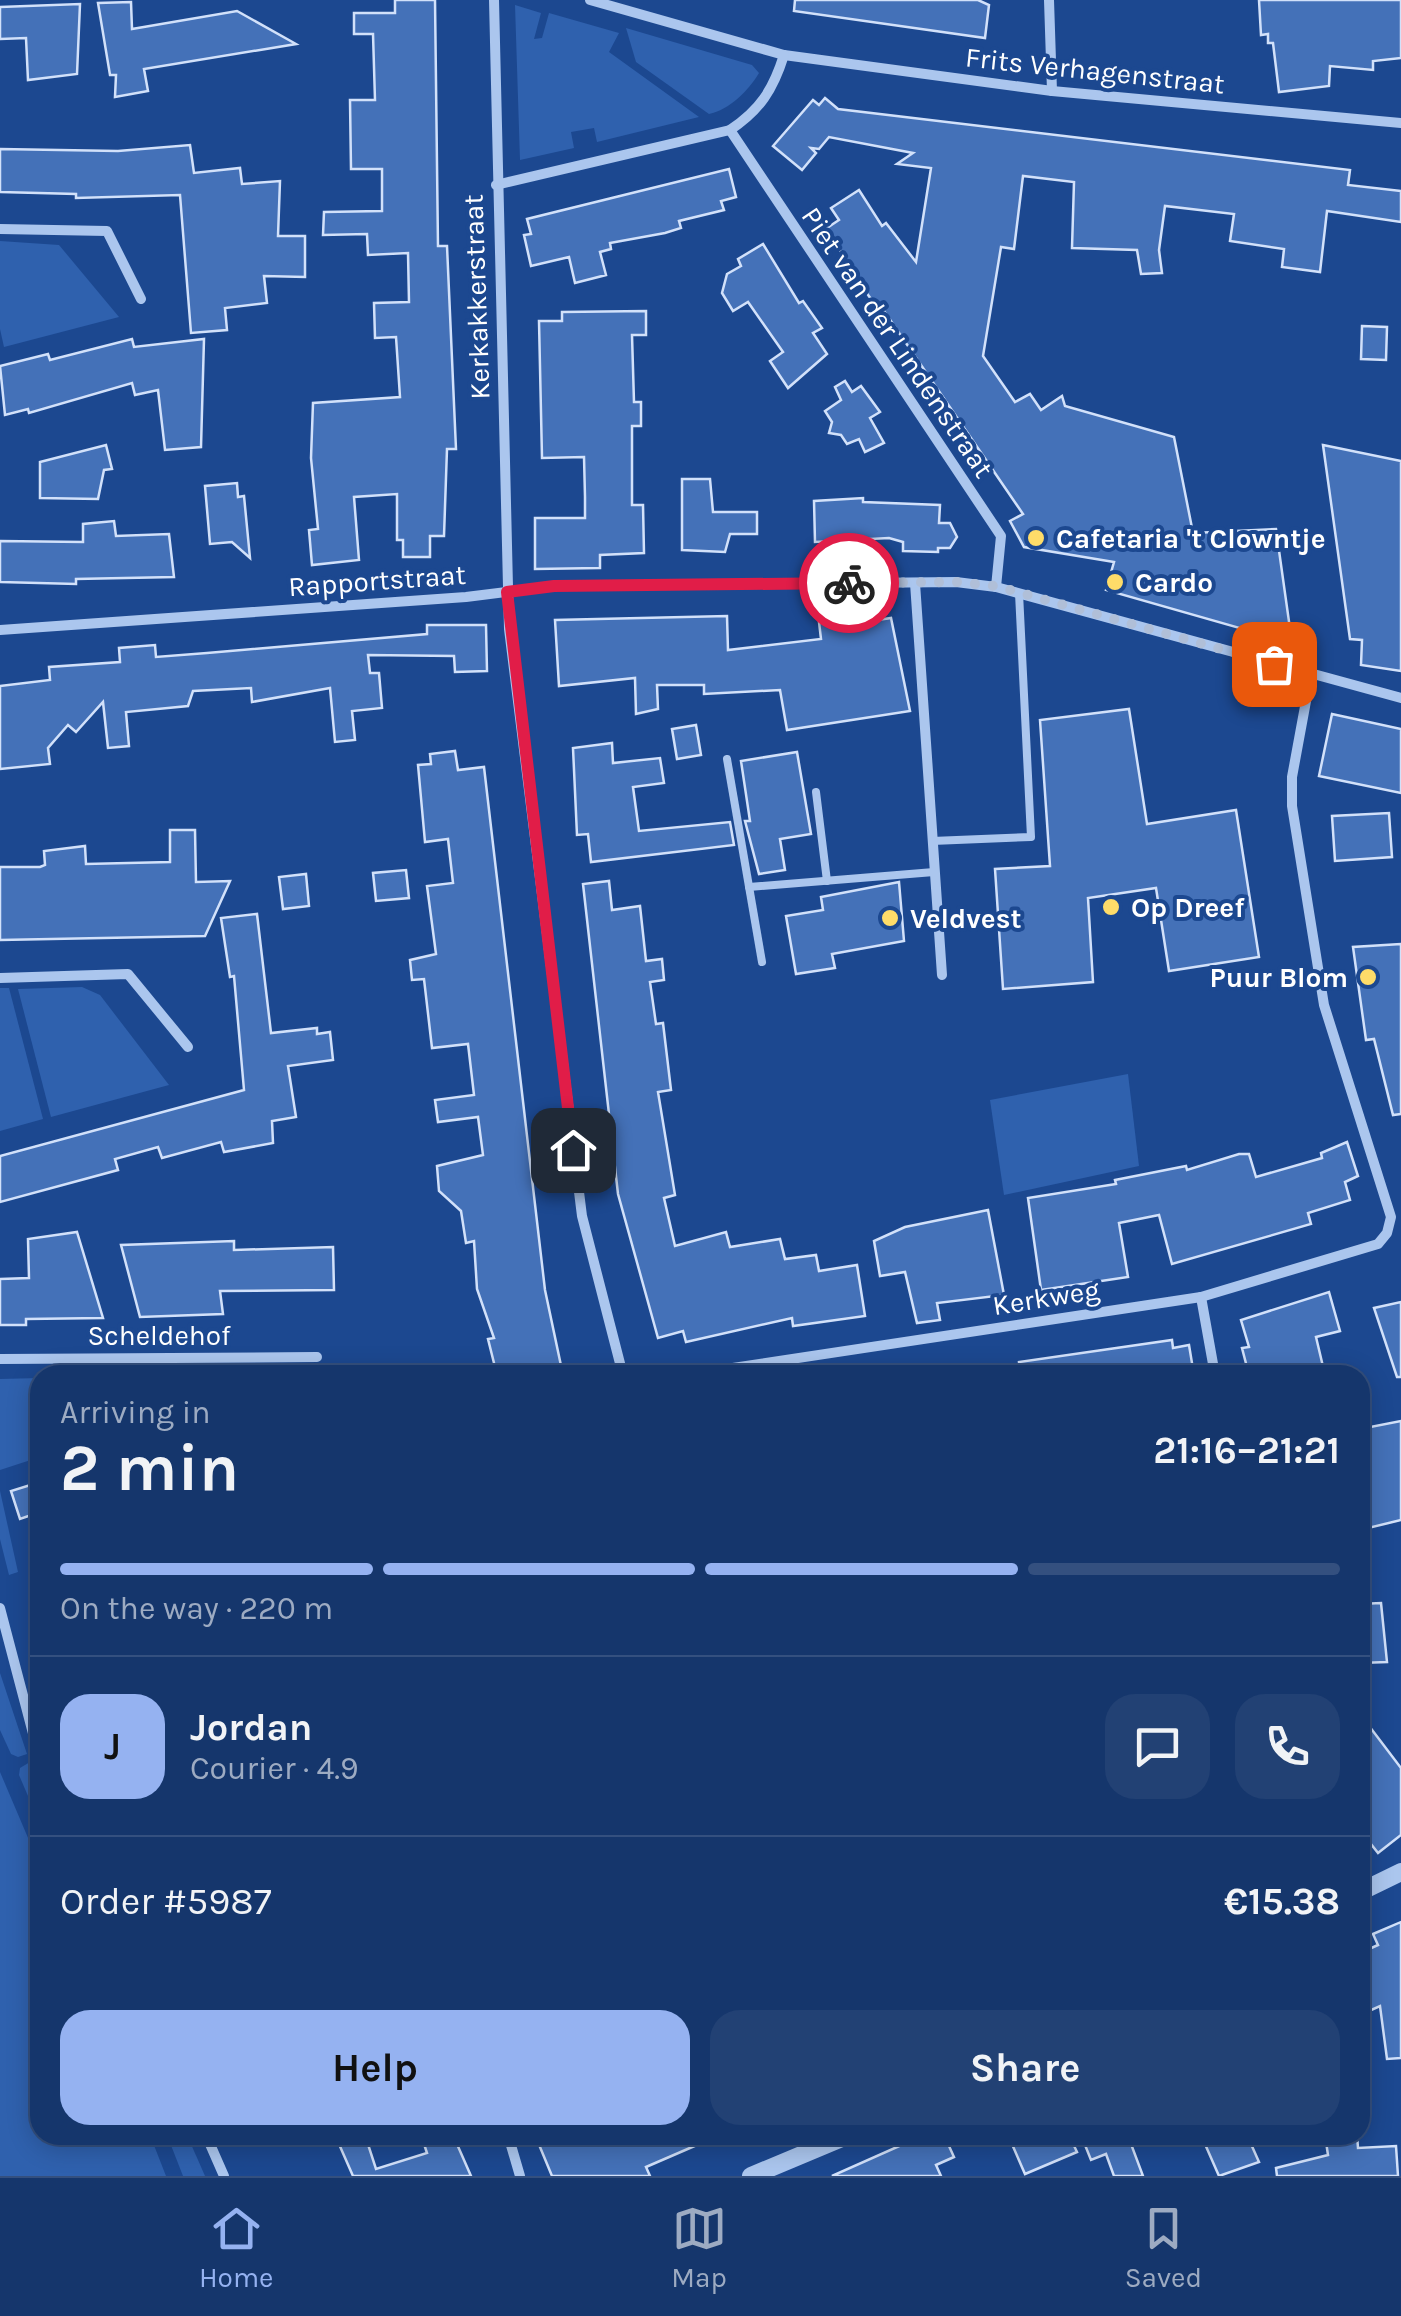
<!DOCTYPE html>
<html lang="en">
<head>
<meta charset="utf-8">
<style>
	body { margin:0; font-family:Karla,sans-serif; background:#224174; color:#f1f3f6; height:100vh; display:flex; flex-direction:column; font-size:38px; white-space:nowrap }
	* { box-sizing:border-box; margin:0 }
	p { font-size:32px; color:#9dabc2 }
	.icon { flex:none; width:55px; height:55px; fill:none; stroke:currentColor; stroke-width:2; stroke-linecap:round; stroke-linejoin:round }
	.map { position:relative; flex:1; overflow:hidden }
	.panel { position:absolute; left:30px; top:1365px; width:1340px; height:780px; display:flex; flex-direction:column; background:#15366c; border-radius:30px; box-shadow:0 5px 25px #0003,0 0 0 2px #34507f }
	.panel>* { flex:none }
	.pin { position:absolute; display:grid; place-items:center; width:85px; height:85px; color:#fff; margin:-42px; border-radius:20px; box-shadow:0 5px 15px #0006 }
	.courier { position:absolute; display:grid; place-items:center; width:100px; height:100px; margin:-50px; border:8px solid #e11d48; border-radius:50%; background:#fff; color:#222; box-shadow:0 2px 12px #0007 }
	.summary em { font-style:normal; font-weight:700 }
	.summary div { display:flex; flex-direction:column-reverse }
	.summary { display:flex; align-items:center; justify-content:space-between; height:170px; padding:0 30px }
	h1 { font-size:65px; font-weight:700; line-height:75px }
	.bar { display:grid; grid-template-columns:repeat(4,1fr); gap:15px 10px; align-content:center; height:120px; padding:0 30px }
	.bar i { height:12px; border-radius:8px; background:#34507f }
	.bar .active { background:#95b2f1 }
	.bar p { grid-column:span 4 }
	.line { display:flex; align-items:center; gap:25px; padding:0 30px; border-top:2px solid #34507f }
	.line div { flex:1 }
	.round { display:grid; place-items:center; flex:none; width:105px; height:105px; border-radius:30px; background:#224174 }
	.button { display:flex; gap:20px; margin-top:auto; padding:20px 30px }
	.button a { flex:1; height:115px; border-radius:30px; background:#95b2f1; color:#111; font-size:40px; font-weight:700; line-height:115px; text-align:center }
	.button a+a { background:#224174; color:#f1f3f6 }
	.tabs { display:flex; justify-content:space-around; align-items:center; height:140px; border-top:2px solid #34507f; background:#15366c; font-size:28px; color:#9dabc2 }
	.tabs a { display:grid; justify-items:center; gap:5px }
	.tabs .active { color:#95b2f1 }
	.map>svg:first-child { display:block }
</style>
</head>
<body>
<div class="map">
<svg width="1401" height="2176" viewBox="0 0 1401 2176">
	<rect width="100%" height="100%" fill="#1c4890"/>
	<g fill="#2f61ae">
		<polygon points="515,5 541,13 534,39 542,38 549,13 619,33 609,52 699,117 597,142 594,128 571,132 574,148 520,160"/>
		<path d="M626,28L752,65L759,73C749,90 729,110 709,114L636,62Z"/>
		<polygon points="0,241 59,245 119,317 4,347 0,329"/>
		<polygon points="82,987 100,995 169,1085 51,1117 18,989"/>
		<polygon points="0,988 9,988 43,1119 0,1131"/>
		<polygon points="1128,1074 1139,1166 1004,1195 990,1100"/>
		<polygon points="40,1378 40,1457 0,1470 0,1379"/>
		<polygon points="0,1491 18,1572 9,1575 0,1539"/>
		<polygon points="0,1673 27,1754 18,1757 11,1754 0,1730"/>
		<polygon points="30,1762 40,1786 40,1824 19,1775 20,1768"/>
		<polygon points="0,1772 40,1866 40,2135 150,2135 166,2176 0,2176"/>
		<polygon points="167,2135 187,2135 205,2176 183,2176"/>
	</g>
	<g fill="#4471b8" stroke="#d2e1fa" stroke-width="2.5">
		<polygon points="395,0 435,0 438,246 447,246 456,449 447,449 444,536 430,536 430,557 403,557 403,540 397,540 397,494 354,497 359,560 312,565 309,530 318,529 311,458 313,403 400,397 396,337 375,338 374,303 409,302 408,253 368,255 367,234 323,235 324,212 382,211 382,169 351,169 350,100 375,100 373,34 354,34 354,13 395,13"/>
		<polygon points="795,0 978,0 989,5 985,38 794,11"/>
		<polygon points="1259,0 1401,0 1401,58 1373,61 1373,70 1330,66 1329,86 1279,92 1273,43 1268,43 1268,34 1261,35"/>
		<polygon points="131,2 132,29 237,11 296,44 144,69 148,91 115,97 116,75 110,75 98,3"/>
		<polygon points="80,4 77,74 28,80 26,38 0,39 0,7"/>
		<polygon points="825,98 838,109 1350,170 1348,185 1401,191 1401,222 1327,211 1320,272 1282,267 1284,249 1230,241 1234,214 1165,206 1159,250 1162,273 1141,274 1137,250 1072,248 1074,182 1023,176 1014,249 1001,247 983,356 1015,402 1030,394 1041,410 1062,396 1065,406 1174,437 1193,533 1276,529 1292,643 1106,590 1114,562 1024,547 1010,521 1023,514 882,308 879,310 858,281 827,228 839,220 831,208 859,190 882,226 886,223 916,262 931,168 897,164 913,153 829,137 819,149 811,148 816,153 802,170 773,146 813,100 819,105"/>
		<polygon points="190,145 194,173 240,168 242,184 280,181 278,236 305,236 305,277 264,276 267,303 225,308 227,330 191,333 180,195 76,198 76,194 0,192 0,149 118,151"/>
		<polygon points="729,169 736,197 721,201 724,210 679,221 681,228 665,233 610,243 611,249 600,252 606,275 575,283 569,257 531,266 524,235 531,234 527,219"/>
		<polygon points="763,244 799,303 803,301 822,328 813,333 827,354 788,388 770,361 783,352 748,302 733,311 722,293 727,274 741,266 738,259"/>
		<polygon points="646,311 646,335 632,335 634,402 641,402 641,426 632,426 632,505 643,505 644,553 600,555 600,568 535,569 535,518 585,518 585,497 584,457 542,458 539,321 562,321 562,312"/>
		<polygon points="1362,326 1387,327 1386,360 1361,359"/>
		<polygon points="132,339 134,347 204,339 201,447 165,450 158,390 135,395 132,383 29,413 28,409 5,415 0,366 48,354 50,360"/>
		<polygon points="845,381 852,392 861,386 880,412 870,418 884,443 865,452 859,439 847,444 841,435 829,433 832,422 825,411 841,400 835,387"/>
		<polygon points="106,445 112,469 104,470 98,499 40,498 40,462"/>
		<polygon points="1323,445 1401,461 1401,671 1361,665 1362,640 1350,639"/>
		<polygon points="682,479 710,479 713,512 757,512 757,534 730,534 725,552 682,550"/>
		<polygon points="237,483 238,497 244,496 250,558 232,542 210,544 205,486"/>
		<polygon points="863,498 863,502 940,505 939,523 950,523 957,537 950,548 938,548 938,552 903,551 903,542 889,538 815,542 814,501"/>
		<polygon points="114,521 116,536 169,534 174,577 76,579 76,584 0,582 0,541 83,542 83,524"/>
		<polygon points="863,615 864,622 891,618 910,711 787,730 780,690 704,694 704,685 657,685 658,709 636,714 635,678 559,686 555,620 727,616 728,650 821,639 819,622"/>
		<polygon points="427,625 486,625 487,671 455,672 454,656 368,655 370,673 379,673 382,708 352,711 355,740 335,742 330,688 252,702 251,688 193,691 188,706 126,712 129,746 108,748 103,702 76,732 68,725 48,748 50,764 0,769 0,686 50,680 49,667 120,662 119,648 155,645 156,657 207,653 427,634"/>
		<polygon points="1129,709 1147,824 1236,810 1259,957 1169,971 1156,888 1088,898 1093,982 1003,989 995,869 1050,866 1040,720"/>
		<polygon points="1332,714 1401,729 1401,793 1319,776"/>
		<polygon points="696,725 701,755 677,759 672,729"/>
		<polygon points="612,743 613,763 660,758 664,783 633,787 639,831 730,822 734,845 591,862 588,834 577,835 573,748"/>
		<polygon points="455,751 458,770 484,767 545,1290 563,1375 497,1375 488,1339 494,1338 477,1289 474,1241 466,1243 461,1211 439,1191 437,1166 483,1155 478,1117 438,1122 435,1100 474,1095 468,1044 432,1048 424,979 412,980 410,960 436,954 427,886 453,883 448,839 425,842 418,765 431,764 430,754"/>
		<polygon points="797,752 811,834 780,839 785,870 759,874 745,821 750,821 741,761"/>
		<polygon points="1389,813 1392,857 1335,861 1332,816"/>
		<polygon points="170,830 195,830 196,882 230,881 205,936 0,940 0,867 40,867 45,865 44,851 85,846 86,864 170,862"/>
		<polygon points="406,870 409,898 376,901 373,873"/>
		<polygon points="306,874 309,906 283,909 279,877"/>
		<polygon points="609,881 612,910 640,906 646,961 662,959 664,980 650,982 656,1024 663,1023 671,1090 658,1092 675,1195 664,1198 675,1246 726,1232 730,1247 780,1239 785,1259 816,1255 819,1271 857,1265 865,1316 793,1326 792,1318 686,1342 683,1331 658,1338 618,1194 583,884"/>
		<polygon points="899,882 904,941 832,954 835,968 796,974 786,916 823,910 821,897"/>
		<polygon points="257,914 271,1033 317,1028 317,1034 330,1032 333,1060 288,1066 296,1117 272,1121 273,1143 224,1152 221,1142 162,1158 158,1147 115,1159 118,1170 0,1202 0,1156 244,1090 234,976 230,977 221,918"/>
		<polygon points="1401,944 1401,1114 1393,1115 1374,1039 1366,1040 1353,947"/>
		<polygon points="1347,1142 1358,1176 1345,1182 1350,1200 1308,1213 1311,1224 1172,1264 1159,1215 1119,1223 1128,1277 1041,1290 1028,1198 1116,1184 1115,1180 1186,1166 1187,1170 1239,1154 1249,1154 1256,1177 1322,1158 1321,1153"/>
		<polygon points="988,1210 1004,1295 937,1303 940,1320 917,1323 905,1272 880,1276 874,1241 905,1227"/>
		<polygon points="77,1232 103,1318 26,1319 26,1325 0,1325 0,1279 29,1278 28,1239"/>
		<polygon points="234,1241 234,1250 333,1247 334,1290 220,1291 223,1314 140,1317 121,1245"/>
		<polygon points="1329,1292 1340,1331 1316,1337 1325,1375 1249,1375 1242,1348 1249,1347 1241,1320"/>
		<polygon points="1401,1302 1401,1377 1397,1377 1374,1308"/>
		<polygon points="1172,1340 1173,1348 1189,1345 1193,1369 1170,1375 1020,1375 1019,1362"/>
		<polygon points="1401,1421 1401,1520 1360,1530 1360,1477 1366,1475 1360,1455 1360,1429"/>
		<polygon points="40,1482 40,1512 20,1519 11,1491"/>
		<polygon points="1381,1603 1387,1662 1360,1663 1360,1604"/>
		<polygon points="1360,1714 1401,1768 1401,1835 1378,1853 1360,1830"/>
		<polygon points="1401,1922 1401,2058 1387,2059 1380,2006 1360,2015 1360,1953 1378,1945 1373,1934"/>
		<polygon points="335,2135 365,2135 376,2169 427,2153 421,2135 453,2135 471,2176 353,2176"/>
		<polygon points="535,2135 720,2135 646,2167 650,2176 552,2176"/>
		<polygon points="924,2135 944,2135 954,2157 936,2165 941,2176 832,2176"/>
		<polygon points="1008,2135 1069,2135 1077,2152 1025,2174"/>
		<polygon points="1081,2135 1151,2135 1131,2144 1143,2176 1114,2176 1106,2154 1091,2160"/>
		<polygon points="1201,2135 1247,2135 1259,2162 1219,2176"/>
		<polygon points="1325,2135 1357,2135 1358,2148 1396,2146 1398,2176 1277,2176 1276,2168 1328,2155"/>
	</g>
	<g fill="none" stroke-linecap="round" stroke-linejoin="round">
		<g stroke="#abc6ee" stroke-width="8">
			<polyline points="727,759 762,962"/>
			<polyline points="816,792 827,881"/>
			<polyline points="932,841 1031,837 1019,593"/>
			<polyline points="749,887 934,872"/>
		</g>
		<g stroke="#abc6ee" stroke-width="10">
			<polyline points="494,0 509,629 582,1216 623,1375"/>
			<polyline points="590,0 784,55 1052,91 1401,123"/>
			<polyline points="1049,0 1052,91"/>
			<polyline points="730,130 1001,536 996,587"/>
			<path d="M496,185L730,130C760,110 773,90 784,55"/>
			<polyline points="0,229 107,231 141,299"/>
			<polyline points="915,583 942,975"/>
			<polyline points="0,630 466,597 554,586 956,582 996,587 1401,698"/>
			<polyline points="0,978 128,974 188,1047"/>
			<polyline points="1201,1297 1215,1375"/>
			<polyline points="0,1359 317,1357"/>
			<polyline points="686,1375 1201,1297 1378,1244 1387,1233 1391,1217 1324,1005 1292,806 1292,777 1311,674"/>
			<polyline points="0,1608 40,1760"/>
			<polyline points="206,2135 224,2176"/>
			<polyline points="508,2135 520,2176"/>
		</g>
		<g stroke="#abc6ee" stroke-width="18">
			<polyline points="1360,1892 1401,1872"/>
			<polyline points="751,2176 849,2135"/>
		</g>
	</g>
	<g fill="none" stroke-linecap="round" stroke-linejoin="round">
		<polyline stroke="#b0bfd8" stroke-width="10" stroke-dasharray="0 18" points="849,583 956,582 996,586 1274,664"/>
		<polyline stroke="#e11d48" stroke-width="12" points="573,1150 507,592 554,586 849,583"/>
	</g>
	<g fill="#fedc69" stroke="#1c4890" stroke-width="4">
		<circle cx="1036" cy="538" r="10"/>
		<circle cx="1115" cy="582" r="10"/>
		<circle cx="1111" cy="907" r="10"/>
		<circle cx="890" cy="918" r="10"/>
		<circle cx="1368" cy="977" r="10"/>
	</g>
	<g text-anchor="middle" stroke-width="8" stroke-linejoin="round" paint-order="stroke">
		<g font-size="28" fill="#fff" stroke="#1c4890">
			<text transform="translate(1095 70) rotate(6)" y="10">Frits Verhagenstraat</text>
			<text transform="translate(476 297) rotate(-92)" y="10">Kerkakkerstraat</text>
			<text transform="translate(898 342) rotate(56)" y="10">Piet van der Lindenstraat</text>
			<text transform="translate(377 580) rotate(-4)" y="10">Rapportstraat</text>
			<text transform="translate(1046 1297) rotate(-9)" y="10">Kerkweg</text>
			<text x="159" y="1345">Scheldehof</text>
		</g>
		<g font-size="28" font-weight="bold" fill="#fff" stroke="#1c4890" text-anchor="start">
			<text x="1056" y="548">Cafetaria 't Clowntje</text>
			<text x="1135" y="592">Cardo</text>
			<text x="1131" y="917">Op Dreef</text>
			<text x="910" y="928">Veldvest</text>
			<text x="1348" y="987" text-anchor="end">Puur Blom</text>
		</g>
	</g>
</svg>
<div class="pin" style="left:1274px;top:664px;background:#ea580c"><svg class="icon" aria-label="bag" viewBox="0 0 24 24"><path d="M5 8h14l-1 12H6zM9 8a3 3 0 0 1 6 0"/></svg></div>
<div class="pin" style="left:573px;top:1150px;background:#1f2937"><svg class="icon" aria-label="home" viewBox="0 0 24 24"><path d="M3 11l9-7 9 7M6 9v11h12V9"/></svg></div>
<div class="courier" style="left:849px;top:583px"><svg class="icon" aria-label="bike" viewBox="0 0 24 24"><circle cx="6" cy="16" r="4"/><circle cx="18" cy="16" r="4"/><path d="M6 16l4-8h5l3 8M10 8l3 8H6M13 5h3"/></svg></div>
<section class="panel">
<div class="summary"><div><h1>2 min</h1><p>Arriving in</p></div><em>21:16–21:21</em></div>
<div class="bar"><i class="active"></i><i class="active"></i><i class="active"></i><i></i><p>On the way · 220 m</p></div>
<div class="line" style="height:180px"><b class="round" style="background:#95b2f1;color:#111">J</b><div><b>Jordan</b><p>Courier · 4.9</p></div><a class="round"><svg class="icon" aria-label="chat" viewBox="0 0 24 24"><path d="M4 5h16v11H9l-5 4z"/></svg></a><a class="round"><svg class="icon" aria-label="phone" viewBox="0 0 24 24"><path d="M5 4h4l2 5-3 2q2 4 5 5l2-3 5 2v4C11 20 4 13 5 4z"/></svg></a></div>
<div class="line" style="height:130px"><div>Order #5987</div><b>€15.38</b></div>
<div class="button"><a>Help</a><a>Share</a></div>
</section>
</div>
<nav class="tabs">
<a class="active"><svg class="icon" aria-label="home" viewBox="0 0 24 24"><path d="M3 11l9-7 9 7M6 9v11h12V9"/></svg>Home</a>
<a><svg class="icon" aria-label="map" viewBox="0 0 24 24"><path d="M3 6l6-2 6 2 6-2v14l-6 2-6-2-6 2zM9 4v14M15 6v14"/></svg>Map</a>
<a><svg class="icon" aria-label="saved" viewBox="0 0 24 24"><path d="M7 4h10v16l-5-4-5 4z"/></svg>Saved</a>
</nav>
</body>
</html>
